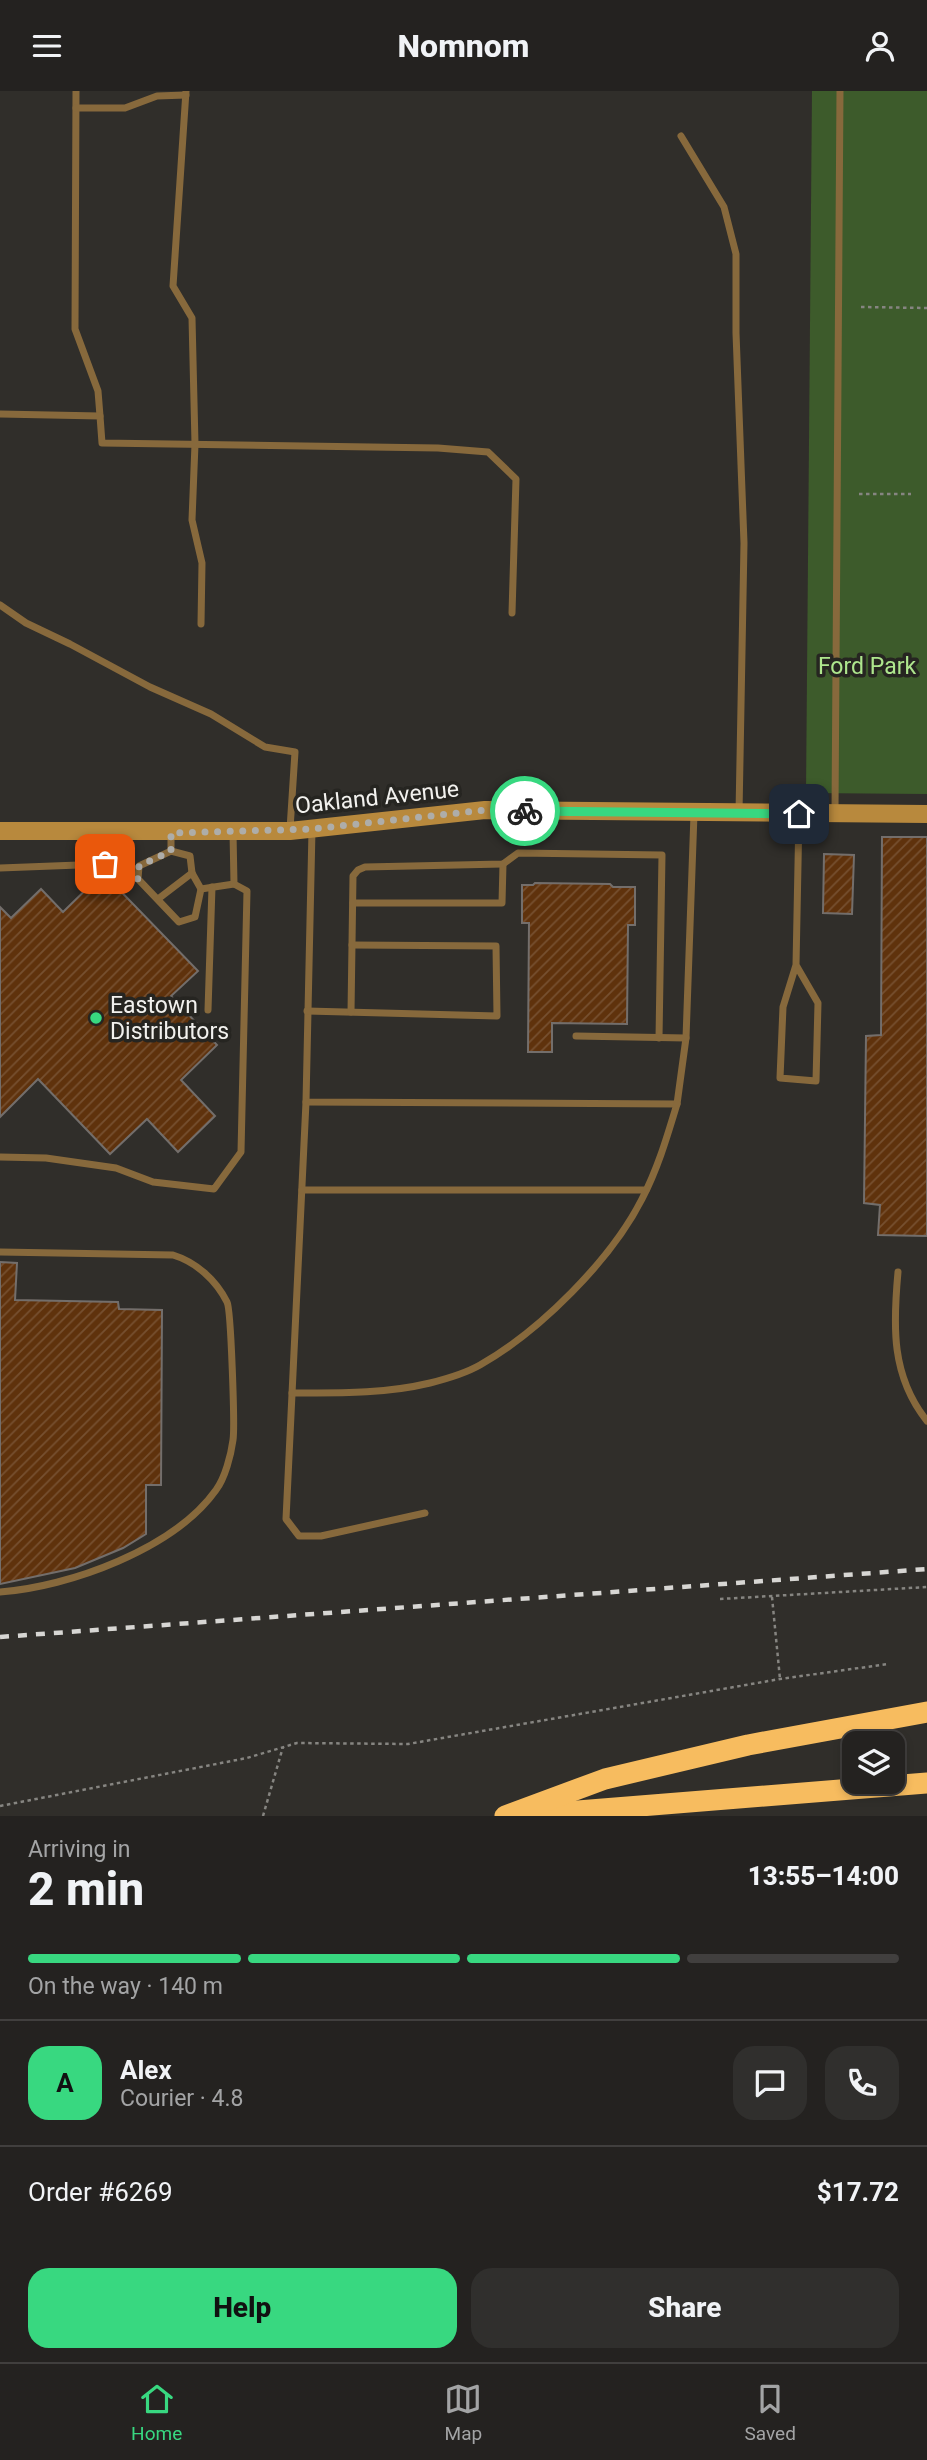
<!DOCTYPE html>
<html lang="en">
<head>
<meta charset="utf-8">
<style>
	body { margin:0; font-family:Roboto,sans-serif; background:#302f2d; color:#f1f3f6; height:100vh; display:flex; flex-direction:column; font-size:26px; white-space:nowrap }
	* { box-sizing:border-box; margin:0 }
	p { font-size:23px; color:#a3a4a5 }
	.icon { flex:none; width:38px; height:38px; fill:none; stroke:currentColor; stroke-width:2; stroke-linecap:round; stroke-linejoin:round }
	.map { position:relative; height:1725px; overflow:hidden }
	.sheet { display:flex; flex-direction:column; background:#242220; flex:1 }
	.sheet>* { flex:none }
	.fabs { position:absolute; left:842px; top:1640px; display:grid; gap:14px }
	.fabs a { display:grid; place-items:center; width:63px; height:63px; border-radius:14px; background:#242220; box-shadow:0 4px 10px #0003,0 0 0 2px #413f3e; font-size:35px }
	.pin { position:absolute; display:grid; place-items:center; width:60px; height:60px; color:#fff; margin:-30px; border-radius:14px; box-shadow:0 4px 10px #0006 }
	.courier { position:absolute; display:grid; place-items:center; width:70px; height:70px; margin:-35px; border:5px solid #38d880; border-radius:50%; background:#fff; color:#222; box-shadow:0 2px 9px #0007 }
	.head em { font-style:normal; font-weight:800 }
	.head div { display:flex; flex-direction:column-reverse }
	.head { display:flex; align-items:center; justify-content:space-between; height:119px; padding:0 28px }
	h1 { font-size:46px; font-weight:800; line-height:52px }
	.bar { display:grid; grid-template-columns:repeat(4,1fr); gap:10px 7px; align-content:center; height:84px; padding:0 28px }
	.bar i { height:9px; border-radius:5px; background:#413f3e }
	.bar .active { background:#38d880 }
	.bar p { grid-column:span 4 }
	.line { display:flex; align-items:center; gap:18px; padding:0 28px; border-top:2px solid #413f3e }
	.line div { flex:1 }
	.round { display:grid; place-items:center; flex:none; width:74px; height:74px; border-radius:21px; background:#302f2d }
	.primary-button { display:flex; gap:14px; margin-top:auto; padding:14px 28px }
	.primary-button a { flex:1; height:80px; border-radius:21px; background:#38d880; color:#111; font-size:28px; font-weight:800; line-height:80px; text-align:center }
	.primary-button a+a { background:#302f2d; color:#f1f3f6 }
	header { display:flex; justify-content:space-between; align-items:center; height:91px; padding:0 28px; background:#242220; font-size:32px; font-weight:800 }
	.tabs { display:flex; justify-content:space-around; align-items:center; height:98px; border-top:2px solid #413f3e; background:#242220; font-size:19px; color:#a3a4a5 }
	.tabs a { display:grid; justify-items:center; gap:4px }
	.tabs .active { color:#38d880 }
	.map>svg:first-child { display:block }
</style>
</head>
<body>
<header><svg class="icon" aria-label="menu" viewBox="0 0 24 24"><path d="M4 6h16M4 12h16M4 18h16"/></svg>Nomnom<svg class="icon" aria-label="person" viewBox="0 0 24 24"><circle cx="12" cy="8" r="4"/><path d="M4 21q1-7 8-7t8 7"/></svg></header>
<div class="map">
<svg width="927" height="1725" viewBox="0 0 927 1725">
	<defs>
		<pattern id="building-hatch" width="6" height="6" patternUnits="userSpaceOnUse" patternTransform="scale(1.75)"><rect width="6" height="6" fill="#5f320c"/><path d="M-1 1l2-2M0 6l6-6M5 7l2-2" fill="none" stroke="#765030"/></pattern>
	</defs>
	<rect width="100%" height="100%" fill="#302e2a"/>
	<polygon fill="#3d5b2b" points="812,0 927,0 927,703 806,702"/>
	<g fill="url(#building-hatch)" stroke="#736e6b" stroke-width="2">
		<polygon points="882,746 927,746 927,1145 878,1144 880,1114 864,1112 866,945 881,944"/>
		<polygon points="824,763 854,764 852,823 823,822"/>
		<polygon points="103,782 198,880 171,905 217,954 181,989 215,1025 178,1061 147,1028 110,1063 38,988 0,1026 0,816 11,827 41,798 63,821"/>
		<polygon points="535,792 610,793 613,796 635,796 635,834 628,834 627,933 552,932 552,961 528,961 529,832 522,832 522,794 533,794"/>
		<polygon points="0,1171 17,1172 15,1209 118,1211 119,1218 162,1219 161,1394 146,1394 146,1443 123,1457 75,1477 0,1493"/>
	</g>
	<g fill="none" stroke-linecap="round" stroke-linejoin="round">
		<g stroke="#868581" stroke-width="2.5" stroke-dasharray="3.5 3.5" stroke-linecap="butt">
			<polyline points="861,216 927,217"/>
			<polyline points="859,403 911,403"/>
			<polyline points="772,1506 780,1588"/>
			<polyline points="720,1508 927,1496"/>
			<polyline points="0,1715 247,1667 297,1652 408,1653 780,1588 888,1573"/>
			<polyline points="263,1725 283,1656"/>
		</g>
		<g stroke="#87693c" stroke-width="7">
			<polyline points="76,0 75,238 98,300 100,325"/>
			<polyline points="186,0 173,195 192,227 195,353 192,429 202,472 201,533"/>
			<polyline points="76,17 125,17 157,5 186,4"/>
			<polyline points="681,45 724,116 736,163 736,242 744,452 739,722"/>
			<polyline points="0,323 100,325 102,352 438,357 488,361 516,388 512,522"/>
			<polyline points="0,514 26,532 70,553 150,596 211,623 265,656 295,661 290,738"/>
			<polyline points="835,720 840,0"/>
			<polyline points="312,739 306,1011 677,1013 686,947 694,723"/>
			<polyline points="171,742 171,760 139,775 138,788 179,831 195,826 201,798 234,793"/>
			<polyline points="171,760 190,765 192,782 201,798"/>
			<polyline points="0,777 105,773 124,775 138,788"/>
			<polyline points="158,808 192,782"/>
			<polyline points="353,812 502,812 503,773"/>
			<polyline points="796,874 783,916 780,987 816,990 818,912 796,874 799,723"/>
			<polyline points="208,919 212,796"/>
			<polyline points="307,920 497,925 496,855 352,854"/>
			<polyline points="351,921 353,785 358,779 365,776 503,773 518,762 662,764 659,947"/>
			<polyline points="576,945 686,947"/>
			<polyline points="306,1011 286,1428 299,1445 321,1445 425,1422"/>
			<polyline points="0,1066 46,1067 116,1077 153,1091 214,1098 241,1061 247,800 234,793 233,741"/>
			<polyline points="302,1099 646,1099"/>
			<path d="M0,1161L173,1164C196,1171 216,1189 227,1211C231,1218 235,1336 233,1349C231,1364 225,1387 216,1399C174,1458 69,1496 0,1501"/>
			<path d="M898,1181C893,1235 891,1285 927,1330"/>
			<path d="M292,1302C339,1302 384,1303 430,1292C446,1288 466,1282 480,1274C540,1240 611,1169 642,1108C658,1077 667,1046 677,1013"/>
		</g>
		<polyline stroke="#b8893d" stroke-width="18" points="0,740 290,740 485,719 927,723"/>
		<g stroke="#f7bc5f" stroke-width="21">
			<polyline points="528,1724 927,1692"/>
			<polyline points="505,1725 605,1688 748,1654 927,1621"/>
		</g>
		<polyline stroke="#d7d6d3" stroke-width="4.5" stroke-dasharray="9 9" stroke-linecap="butt" points="0,1546 927,1478"/>
	</g>
	<g fill="none" stroke-linecap="round" stroke-linejoin="round">
		<polyline stroke="#aeada9" stroke-width="7" stroke-dasharray="0 12.6" points="105,773 124,775 138,788 139,775 171,760 171,742 312,738 485,719 525,720"/>
		<polyline stroke="#38d880" stroke-width="9" points="525,720 799,723"/>
	</g>
	<circle fill="#38d880" stroke="#262521" stroke-width="2.5" cx="96" cy="927" r="7"/>
	<g text-anchor="middle" stroke-width="7" stroke-linejoin="round" paint-order="stroke">
		<g font-size="23" fill="#aee68d" stroke="#262521">
			<text x="867" y="583">Ford Park</text>
		</g>
		<g font-size="23" fill="#f2f1ee" stroke="#262521">
			<text transform="translate(377 706) rotate(-6)" y="8">Oakland Avenue</text>
		</g>
		<g font-size="23" fill="#f2f1ee" stroke="#262521" text-anchor="start">
			<text x="110" y="922">Eastown<tspan x="110" dy="26">Distributors</tspan></text>
		</g>
	</g>
</svg>
<div class="fabs">
<a><svg class="icon" aria-label="layers" viewBox="0 0 24 24"><path d="M12 4l9 5-9 5-9-5zM3 14l9 5 9-5"/></svg></a>
</div>
<div class="pin" style="left:105px;top:773px;background:#ea580c"><svg class="icon" aria-label="bag" viewBox="0 0 24 24"><path d="M5 8h14l-1 12H6zM9 8a3 3 0 0 1 6 0"/></svg></div>
<div class="pin" style="left:799px;top:723px;background:#1f2937"><svg class="icon" aria-label="home" viewBox="0 0 24 24"><path d="M3 11l9-7 9 7M6 9v11h12V9"/></svg></div>
<div class="courier" style="left:525px;top:720px"><svg class="icon" aria-label="bike" viewBox="0 0 24 24"><circle cx="6" cy="16" r="4"/><circle cx="18" cy="16" r="4"/><path d="M6 16l4-8h5l3 8M10 8l3 8H6M13 5h3"/></svg></div>
</div>
<section class="sheet">
<div class="head"><div><h1>2 min</h1><p>Arriving in</p></div><em>13:55–14:00</em></div>
<div class="bar"><i class="active"></i><i class="active"></i><i class="active"></i><i></i><p>On the way · 140 m</p></div>
<div class="line" style="height:126px"><b class="round" style="background:#38d880;color:#111">A</b><div><b>Alex</b><p>Courier · 4.8</p></div><a class="round"><svg class="icon" aria-label="chat" viewBox="0 0 24 24"><path d="M4 5h16v11H9l-5 4z"/></svg></a><a class="round"><svg class="icon" aria-label="phone" viewBox="0 0 24 24"><path d="M5 4h4l2 5-3 2q2 4 5 5l2-3 5 2v4C11 20 4 13 5 4z"/></svg></a></div>
<div class="line" style="height:91px"><div>Order #6269</div><b>$17.72</b></div>
<div class="primary-button"><a>Help</a><a>Share</a></div>
</section>
<nav class="tabs">
<a class="active"><svg class="icon" aria-label="home" viewBox="0 0 24 24"><path d="M3 11l9-7 9 7M6 9v11h12V9"/></svg>Home</a>
<a><svg class="icon" aria-label="map" viewBox="0 0 24 24"><path d="M3 6l6-2 6 2 6-2v14l-6 2-6-2-6 2zM9 4v14M15 6v14"/></svg>Map</a>
<a><svg class="icon" aria-label="saved" viewBox="0 0 24 24"><path d="M7 4h10v16l-5-4-5 4z"/></svg>Saved</a>
</nav>
</body>
</html>
